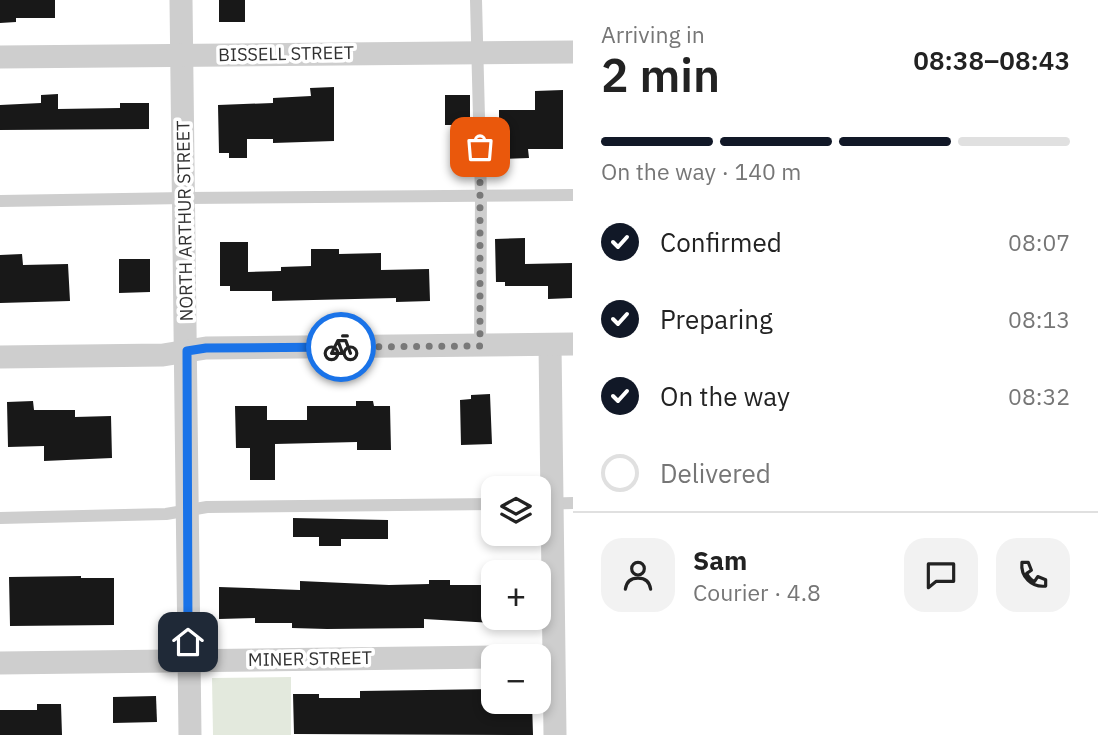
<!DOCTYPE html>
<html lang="en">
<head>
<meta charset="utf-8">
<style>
	body { margin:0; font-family:"IBM Plex Sans",sans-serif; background:#f2f2f2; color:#222; height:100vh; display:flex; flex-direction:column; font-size:26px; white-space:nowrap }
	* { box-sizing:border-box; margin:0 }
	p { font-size:23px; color:#767676 }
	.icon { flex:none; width:38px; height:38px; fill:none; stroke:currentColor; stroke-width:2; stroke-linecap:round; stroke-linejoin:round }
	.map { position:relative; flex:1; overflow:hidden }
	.panel { display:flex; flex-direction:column; background:#fff; width:525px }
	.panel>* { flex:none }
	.buttons { position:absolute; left:481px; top:476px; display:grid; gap:14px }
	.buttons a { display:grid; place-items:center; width:70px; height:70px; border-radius:14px; background:#fff; box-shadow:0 4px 10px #0003; font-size:35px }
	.pin { position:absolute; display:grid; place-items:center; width:60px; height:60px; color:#fff; margin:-30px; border-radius:14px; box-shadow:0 4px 10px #0006 }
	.courier { position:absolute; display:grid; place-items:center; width:70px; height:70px; margin:-35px; border:5px solid #1a73e8; border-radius:50%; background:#fff; color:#222; box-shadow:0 2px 9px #0007 }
	.head em { font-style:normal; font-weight:600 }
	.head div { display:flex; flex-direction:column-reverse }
	.head { display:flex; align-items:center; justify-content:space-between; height:119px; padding:0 28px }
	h1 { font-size:46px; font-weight:600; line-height:52px }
	.bar { display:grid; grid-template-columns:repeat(4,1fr); gap:10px 7px; align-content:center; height:84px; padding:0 28px }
	.bar i { height:9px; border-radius:5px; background:#e0e0e0 }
	.bar .current { background:#111827 }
	.bar p { grid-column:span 4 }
	.line { display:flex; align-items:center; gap:18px; padding:0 28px; border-top:2px solid #e0e0e0 }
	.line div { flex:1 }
	.round { display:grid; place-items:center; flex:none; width:74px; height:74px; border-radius:21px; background:#f2f2f2 }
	ol { padding:0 28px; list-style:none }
	li { display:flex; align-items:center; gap:21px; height:77px }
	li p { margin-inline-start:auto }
	li .icon { padding:7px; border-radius:50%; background:#111827; color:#fff; stroke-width:4 }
	li:last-child { color:#767676 }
	li i { width:38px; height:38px; border:4px solid #e0e0e0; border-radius:50% }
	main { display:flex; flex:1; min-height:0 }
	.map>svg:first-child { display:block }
</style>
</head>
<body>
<main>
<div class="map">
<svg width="573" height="735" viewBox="0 0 573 735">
	<rect width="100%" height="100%" fill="#fff"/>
	<polygon fill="#e3e9dd" points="291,677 291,735 213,735 212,678"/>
	<g fill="#181818">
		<polygon points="0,0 55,0 55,18 16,18 16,22 0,23"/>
		<rect x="219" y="0" width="26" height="22"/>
		<polygon points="334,87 334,141 273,143 273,139 247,139 247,158 229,158 229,153 219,153 218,105 273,103 273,98 311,96 310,88"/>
		<polygon points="563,90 563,149 528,149 529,158 499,159 499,110 535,110 535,91"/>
		<polygon points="58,94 58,109 120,108 120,103 149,103 149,129 0,130 0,105 41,103 41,95"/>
		<rect x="445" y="95" width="25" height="30"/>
		<polygon points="525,238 525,264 572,263 572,298 548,299 548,286 505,286 505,282 496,282 495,239"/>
		<polygon points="220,242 248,242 248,272 281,271 281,267 311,266 311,249 339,249 339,254 381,253 381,270 429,269 430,301 396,302 396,298 272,301 272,291 230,291 230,286 220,286"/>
		<polygon points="22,254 23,265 68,264 70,301 0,303 0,255"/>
		<polygon points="119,259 150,259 150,292 119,293"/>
		<polygon points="490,394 492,444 461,445 460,400 471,399 471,395"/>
		<polygon points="33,401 34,410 75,410 75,417 111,416 112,458 44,461 44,446 8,447 7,402"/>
		<polygon points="356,401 373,401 374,406 390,406 391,450 357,450 357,442 275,444 275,480 250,480 250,448 236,448 235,406 267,406 267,420 307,420 307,406 356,406"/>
		<polygon points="293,518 388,520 388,539 341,539 341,546 319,546 319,537 293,537"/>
		<polygon points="81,576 81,578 114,578 114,625 10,626 9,577"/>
		<polygon points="429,580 450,580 450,585 493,585 493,623 424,619 424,628 327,629 292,628 292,623 255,623 255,618 219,619 219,587 300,590 300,581 389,585 429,584"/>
		<polygon points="494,689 494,702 532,702 533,735 294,734 293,694 319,694 319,698 360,698 360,691"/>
		<polygon points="156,696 157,722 113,723 113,697"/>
		<polygon points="37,704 61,704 62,735 0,735 0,710 37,710"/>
	</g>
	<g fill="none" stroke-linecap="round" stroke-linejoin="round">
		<g stroke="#cecece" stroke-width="12">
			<polyline points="476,0 481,196 480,346"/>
			<polyline points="0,201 185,198 573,195"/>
			<polyline points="539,504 573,503"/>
			<polyline points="0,518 166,514 207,507 494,504"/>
		</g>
		<g stroke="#cecece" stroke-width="23">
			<polyline points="181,0 190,735"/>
			<polyline points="0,57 573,52"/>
			<polyline points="550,345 555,735"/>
			<polyline points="0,357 163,355 206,348 573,344"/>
			<polyline points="0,663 494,657"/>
		</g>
	</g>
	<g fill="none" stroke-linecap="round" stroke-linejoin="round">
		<polyline stroke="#797979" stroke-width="7" stroke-dasharray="0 12.6" points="341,347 480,346 480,147"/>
		<polyline stroke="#1a73e8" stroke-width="9" points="188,642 187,351 206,348 341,347"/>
	</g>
	<g text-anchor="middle" stroke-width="7" stroke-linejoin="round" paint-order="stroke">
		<g font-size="18" fill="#313131" stroke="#fff">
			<text transform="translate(286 54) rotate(-1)" y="6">BISSELL STREET</text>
			<text transform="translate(185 221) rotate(-91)" y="6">NORTH ARTHUR STREET</text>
			<text transform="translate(310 659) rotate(-1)" y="6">MINER STREET</text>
		</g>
	</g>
</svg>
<div class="buttons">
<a><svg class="icon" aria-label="layers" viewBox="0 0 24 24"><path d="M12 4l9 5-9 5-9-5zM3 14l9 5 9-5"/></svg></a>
<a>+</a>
<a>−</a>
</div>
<div class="pin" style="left:480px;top:147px;background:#ea580c"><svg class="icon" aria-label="bag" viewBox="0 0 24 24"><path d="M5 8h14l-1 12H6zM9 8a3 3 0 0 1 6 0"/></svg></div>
<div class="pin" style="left:188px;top:642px;background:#1f2937"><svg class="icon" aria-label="home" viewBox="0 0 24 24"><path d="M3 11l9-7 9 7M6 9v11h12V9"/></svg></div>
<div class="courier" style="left:341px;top:347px"><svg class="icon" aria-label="bike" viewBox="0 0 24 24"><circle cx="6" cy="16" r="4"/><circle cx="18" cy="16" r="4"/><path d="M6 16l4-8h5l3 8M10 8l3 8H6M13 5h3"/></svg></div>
</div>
<section class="panel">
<div class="head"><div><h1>2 min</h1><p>Arriving in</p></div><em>08:38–08:43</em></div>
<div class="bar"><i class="current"></i><i class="current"></i><i class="current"></i><i></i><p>On the way · 140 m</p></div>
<ol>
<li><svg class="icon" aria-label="check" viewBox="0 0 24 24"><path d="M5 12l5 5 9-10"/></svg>Confirmed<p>08:07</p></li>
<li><svg class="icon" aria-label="check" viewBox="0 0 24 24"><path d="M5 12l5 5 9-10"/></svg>Preparing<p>08:13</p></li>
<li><svg class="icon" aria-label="check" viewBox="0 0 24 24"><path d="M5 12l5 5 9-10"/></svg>On the way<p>08:32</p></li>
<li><i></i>Delivered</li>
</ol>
<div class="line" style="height:126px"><a class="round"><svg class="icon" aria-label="person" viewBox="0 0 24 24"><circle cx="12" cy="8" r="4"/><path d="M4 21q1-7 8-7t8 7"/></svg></a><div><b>Sam</b><p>Courier · 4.8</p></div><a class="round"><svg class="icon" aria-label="chat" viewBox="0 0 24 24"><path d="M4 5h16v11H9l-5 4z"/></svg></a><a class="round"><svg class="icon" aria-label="phone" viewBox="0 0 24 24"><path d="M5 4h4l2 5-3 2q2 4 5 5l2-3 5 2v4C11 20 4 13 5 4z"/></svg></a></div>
</section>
</main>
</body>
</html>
